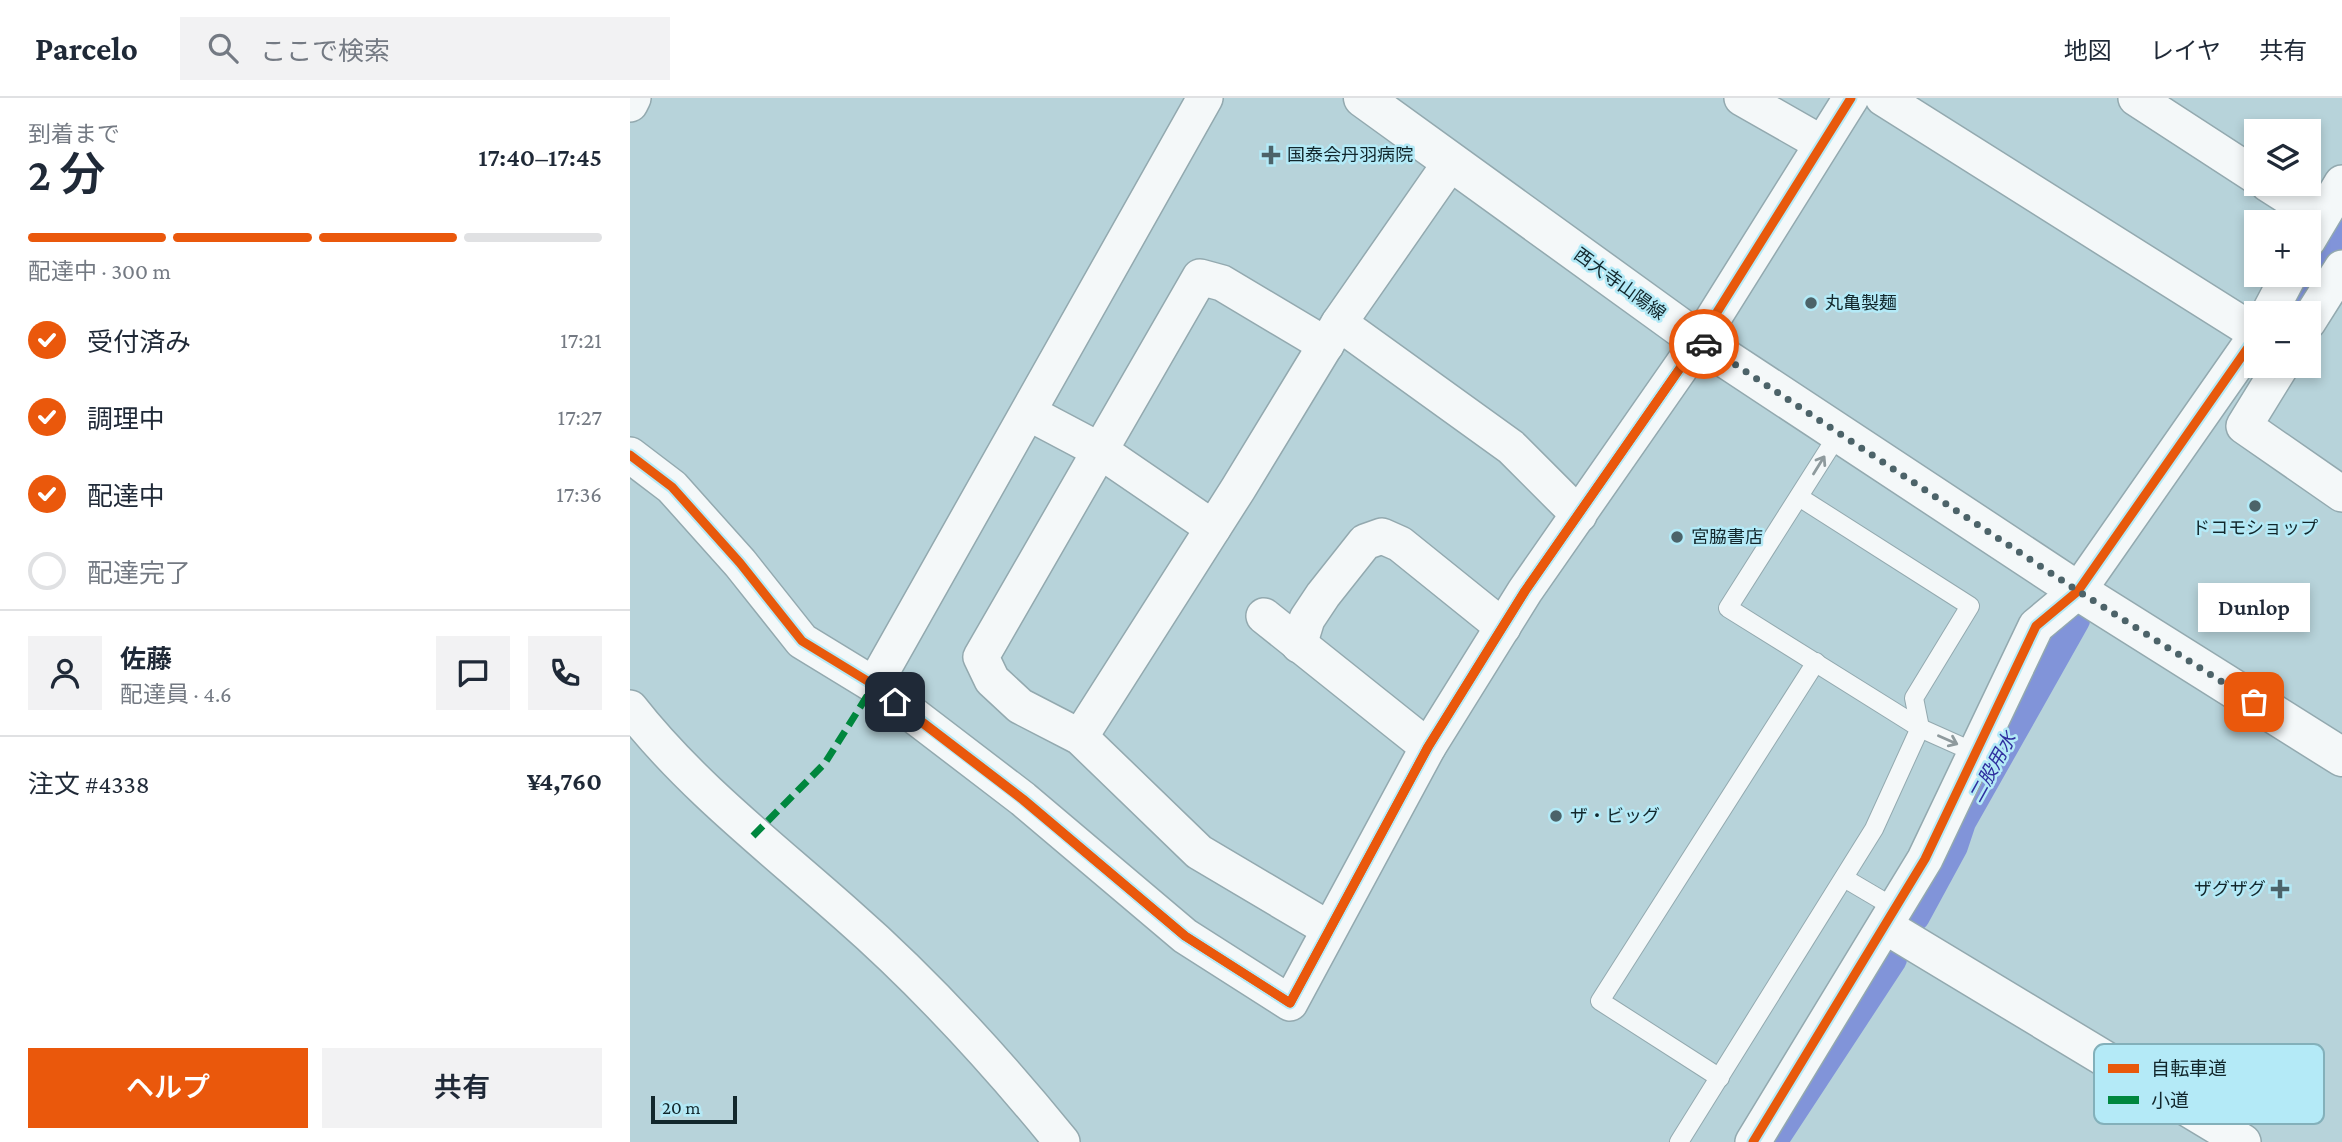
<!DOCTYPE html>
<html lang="ja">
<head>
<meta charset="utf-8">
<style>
	body { margin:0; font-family:"Crimson Pro","Noto Sans JP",serif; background:#f2f2f3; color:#1f2937; height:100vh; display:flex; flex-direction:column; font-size:26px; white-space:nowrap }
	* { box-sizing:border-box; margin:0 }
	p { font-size:23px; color:#747a83 }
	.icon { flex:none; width:38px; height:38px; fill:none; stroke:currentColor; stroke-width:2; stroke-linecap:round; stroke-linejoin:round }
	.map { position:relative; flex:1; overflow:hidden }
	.panel { display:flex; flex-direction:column; background:#fff; width:630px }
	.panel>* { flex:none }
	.tools { position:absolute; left:1614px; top:21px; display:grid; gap:14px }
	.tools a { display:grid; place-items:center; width:77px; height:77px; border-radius:0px; background:#fff; box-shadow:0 4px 10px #0003; font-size:35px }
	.scale { position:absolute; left:21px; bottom:18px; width:86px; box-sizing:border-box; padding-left:7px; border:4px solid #12272c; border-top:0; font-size:19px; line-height:24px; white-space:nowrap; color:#12272c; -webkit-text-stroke:5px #b4eaf7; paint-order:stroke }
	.pin { position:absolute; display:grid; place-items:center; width:60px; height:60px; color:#fff; margin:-30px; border-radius:14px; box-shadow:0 4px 10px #0006 }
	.courier { position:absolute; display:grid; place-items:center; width:70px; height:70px; margin:-35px; border:5px solid #ea580c; border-radius:50%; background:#fff; color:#222; box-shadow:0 2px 9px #0007 }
	.bubble { position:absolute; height:49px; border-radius:0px; background:#fff; box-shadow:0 4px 10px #0003; font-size:23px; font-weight:600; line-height:49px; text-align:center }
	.summary em { font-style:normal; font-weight:600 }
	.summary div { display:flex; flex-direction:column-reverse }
	.summary { display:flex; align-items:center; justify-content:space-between; height:119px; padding:0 28px }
	h1 { font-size:46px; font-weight:600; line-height:52px }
	.bar { display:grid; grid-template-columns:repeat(4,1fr); gap:10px 7px; align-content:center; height:84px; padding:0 28px }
	.bar i { height:9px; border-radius:5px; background:#e0e1e3 }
	.bar .selected { background:#ea580c }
	.bar p { grid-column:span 4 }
	.line { display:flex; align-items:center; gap:18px; padding:0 28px; border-top:2px solid #e0e1e3 }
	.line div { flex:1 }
	.round { display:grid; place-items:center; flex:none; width:74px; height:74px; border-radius:0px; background:#f2f2f3 }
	ol { padding:0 28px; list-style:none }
	li { display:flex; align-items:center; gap:21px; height:77px }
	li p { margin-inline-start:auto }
	li .icon { padding:7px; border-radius:50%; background:#ea580c; color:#fff; stroke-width:4 }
	li:last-child { color:#747a83 }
	li i { width:38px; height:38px; border:4px solid #e0e1e3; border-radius:50% }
	.cta { display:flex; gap:14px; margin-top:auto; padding:14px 28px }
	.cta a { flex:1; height:80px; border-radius:0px; background:#ea580c; color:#fff; font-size:28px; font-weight:600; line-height:80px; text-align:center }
	.cta a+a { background:#f2f2f3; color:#1f2937 }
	header { display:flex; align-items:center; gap:42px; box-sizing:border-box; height:98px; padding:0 35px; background:#fff; border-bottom:2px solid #e0e1e3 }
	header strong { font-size:33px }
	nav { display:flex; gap:38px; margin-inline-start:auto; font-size:24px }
	.search { width:490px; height:63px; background:#f2f2f3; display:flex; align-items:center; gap:18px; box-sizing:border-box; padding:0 24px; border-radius:0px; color:#747a83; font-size:26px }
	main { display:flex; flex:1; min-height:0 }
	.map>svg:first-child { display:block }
</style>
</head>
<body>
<header>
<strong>Parcelo</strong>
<div class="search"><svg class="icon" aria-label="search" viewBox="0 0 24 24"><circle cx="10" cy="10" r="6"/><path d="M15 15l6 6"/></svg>ここで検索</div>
<nav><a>地図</a><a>レイヤ</a><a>共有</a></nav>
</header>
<main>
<section class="panel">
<div class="summary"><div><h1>2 分</h1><p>到着まで</p></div><em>17:40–17:45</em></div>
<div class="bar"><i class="selected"></i><i class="selected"></i><i class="selected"></i><i></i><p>配達中 · 300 m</p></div>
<ol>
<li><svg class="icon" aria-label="check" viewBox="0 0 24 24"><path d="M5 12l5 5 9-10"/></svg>受付済み<p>17:21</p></li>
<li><svg class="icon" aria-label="check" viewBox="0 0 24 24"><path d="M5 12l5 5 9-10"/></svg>調理中<p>17:27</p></li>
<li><svg class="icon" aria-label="check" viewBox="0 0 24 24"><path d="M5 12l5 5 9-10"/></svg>配達中<p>17:36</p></li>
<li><i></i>配達完了</li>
</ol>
<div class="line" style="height:126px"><a class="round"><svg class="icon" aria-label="person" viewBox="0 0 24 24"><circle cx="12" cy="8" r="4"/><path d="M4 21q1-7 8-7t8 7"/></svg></a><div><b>佐藤</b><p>配達員 · 4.6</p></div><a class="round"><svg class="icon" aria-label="chat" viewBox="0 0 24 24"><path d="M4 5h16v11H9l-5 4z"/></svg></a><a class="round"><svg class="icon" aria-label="phone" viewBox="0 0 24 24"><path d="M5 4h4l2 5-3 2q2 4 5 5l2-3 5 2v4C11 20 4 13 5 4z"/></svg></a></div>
<div class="line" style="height:91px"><div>注文 #4338</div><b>¥4,760</b></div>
<div class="cta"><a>ヘルプ</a><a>共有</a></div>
</section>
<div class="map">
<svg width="1712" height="1044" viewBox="0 0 1712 1044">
	<rect width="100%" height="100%" fill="#b7d3da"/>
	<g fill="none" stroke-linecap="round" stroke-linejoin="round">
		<g stroke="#8194d9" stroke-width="30">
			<polyline points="1653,215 1712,127"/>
			<polyline points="1285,818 1323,748 1331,724 1445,522"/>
			<polyline points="1142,1044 1262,861"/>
		</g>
		<g stroke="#93a9af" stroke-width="20">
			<g id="service">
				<polyline points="1209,335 1098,510 1290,630 1346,655"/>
				<polyline points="1214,780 1265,810"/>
				<polyline points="1090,980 970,903 1186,564"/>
				<polyline points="1049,1044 1244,731 1290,630 1284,600 1340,508 1169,399"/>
			</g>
		</g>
		<g stroke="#93a9af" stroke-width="38">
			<g id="minor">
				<polyline points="1112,0 1191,45"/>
				<polyline points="1253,0 1626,235"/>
				<polyline points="1506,0 1626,78"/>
				<polyline points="0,6 3,0"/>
				<polyline points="1638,86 1690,119"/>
				<polyline points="1678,142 1712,85"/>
				<polyline points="1639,215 1659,177"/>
				<polyline points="1678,224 1712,170"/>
				<polyline points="709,225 881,349 949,417"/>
				<polyline points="696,247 592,185 570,179 351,559 362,582 390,608 450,639 569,754 699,831"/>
				<polyline points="1651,268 1614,328 1712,396"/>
				<polyline points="399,315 469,352 583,430"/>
				<polyline points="0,357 42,389 110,465 172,543 244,587 393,701 555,838 660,905 798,649 895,493 1069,243 1221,0"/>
				<polyline points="634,518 798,649"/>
				<polyline points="669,547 677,521 693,497 735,444 752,438 770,446 873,529"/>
				<polyline points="244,587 575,0"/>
				<path d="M0,610C61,688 143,751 216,816C295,885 366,963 432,1044"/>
				<polyline points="450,639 608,391 709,225 821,64"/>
				<polyline points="1255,828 1613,1044"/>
				<polyline points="1123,1044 1295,761 1406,528 1448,493 1626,238"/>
			</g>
		</g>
		<g stroke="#93a9af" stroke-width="41">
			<polyline id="primary" points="733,0 1069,243 1448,493 1712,659"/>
		</g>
		<use href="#service" stroke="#f4f8f9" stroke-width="18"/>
		<use href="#minor" stroke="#f4f8f9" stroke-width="35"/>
		<use href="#primary" stroke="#f4f8f9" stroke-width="38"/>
		<polyline stroke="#00873e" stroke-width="7" stroke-dasharray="14 7" stroke-linecap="butt" points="123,738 195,665 244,587"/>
		<g stroke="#b4eaf7" stroke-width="13">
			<g id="cycleway">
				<polyline points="0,357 42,389 110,465 172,543 244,587 393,701 555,838 660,905 798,649 895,493 1069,243 1221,0"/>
				<polyline points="1123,1044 1295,761 1406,528 1448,493 1626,238"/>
			</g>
		</g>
		<use href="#cycleway" stroke="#e8590c" stroke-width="9"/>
	</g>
	<defs><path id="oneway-shaft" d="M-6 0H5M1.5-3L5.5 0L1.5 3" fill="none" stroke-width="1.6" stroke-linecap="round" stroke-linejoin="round" transform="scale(1.75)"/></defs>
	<g stroke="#8e9a9d">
		<use href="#oneway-shaft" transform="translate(1189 367) rotate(-58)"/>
		<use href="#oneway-shaft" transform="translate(1318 642) rotate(24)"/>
	</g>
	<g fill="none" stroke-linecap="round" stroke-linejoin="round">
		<polyline stroke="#4c6369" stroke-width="7" stroke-dasharray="0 12.6" points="1074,246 1448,493 1624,604"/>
		<polyline stroke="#ea580c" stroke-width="9" points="265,604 393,702 555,838 660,905 798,649 860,549 895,493 1069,243 1074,246"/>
	</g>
	<g fill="#4c6369" stroke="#b4eaf7" stroke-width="2.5">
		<path d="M637.5 46.5h7v7h7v7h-7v7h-7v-7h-7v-7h7z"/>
		<circle cx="1181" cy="205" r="7"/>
		<circle cx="1625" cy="408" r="7"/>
		<circle cx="1047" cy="439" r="7"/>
		<circle cx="926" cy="718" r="7"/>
		<path d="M1646.5 780.5h7v7h7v7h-7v7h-7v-7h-7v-7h7z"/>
	</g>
	<g text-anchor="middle" stroke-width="5" stroke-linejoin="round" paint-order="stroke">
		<g font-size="18" fill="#12272c" stroke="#b4eaf7" text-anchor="start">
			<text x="657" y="63">国泰会丹羽病院</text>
			<text x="1195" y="211">丸亀製麺</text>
			<text x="1625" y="436" text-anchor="middle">ドコモショップ</text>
			<text x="1061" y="445">宮脇書店</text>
			<text x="940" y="724">ザ・ビッグ</text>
			<text x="1636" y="797" text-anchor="end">ザグザグ</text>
		</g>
		<g font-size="18" fill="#12272c" stroke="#b4eaf7">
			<text transform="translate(990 186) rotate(36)" y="6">西大寺山陽線</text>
		</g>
		<g font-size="19" font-style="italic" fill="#2f2f9f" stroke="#b4eaf7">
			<text transform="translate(1362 669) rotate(-61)" y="7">二股用水</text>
		</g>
	</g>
	<rect x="1464" y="946" width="230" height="80" rx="10" fill="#b4eaf7" stroke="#83b0ba" stroke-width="2"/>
	<rect x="1478" y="966" width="31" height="9" fill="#e8590c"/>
	<rect x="1478" y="998" width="31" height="8" fill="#00873e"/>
	<g font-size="19" fill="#12272c">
		<text x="1521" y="977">自転車道</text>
		<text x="1521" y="1009">小道</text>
	</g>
</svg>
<div class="tools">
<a><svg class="icon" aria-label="layers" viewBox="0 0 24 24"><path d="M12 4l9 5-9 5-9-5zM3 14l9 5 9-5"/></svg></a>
<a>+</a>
<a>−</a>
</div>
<div class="scale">20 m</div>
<div class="pin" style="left:1624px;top:604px;background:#ea580c"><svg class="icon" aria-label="bag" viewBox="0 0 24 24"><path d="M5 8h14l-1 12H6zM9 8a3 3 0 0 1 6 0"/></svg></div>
<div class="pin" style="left:265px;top:604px;background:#1f2937"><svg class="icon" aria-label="home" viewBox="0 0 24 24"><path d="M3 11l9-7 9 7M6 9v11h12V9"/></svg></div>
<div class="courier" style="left:1074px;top:246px"><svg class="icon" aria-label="car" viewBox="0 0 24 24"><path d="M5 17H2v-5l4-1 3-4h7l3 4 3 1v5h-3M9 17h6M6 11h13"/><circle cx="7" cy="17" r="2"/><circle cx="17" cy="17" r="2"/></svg></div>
<div class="bubble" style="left:1568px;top:485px;width:112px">Dunlop</div>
</div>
</main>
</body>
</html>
